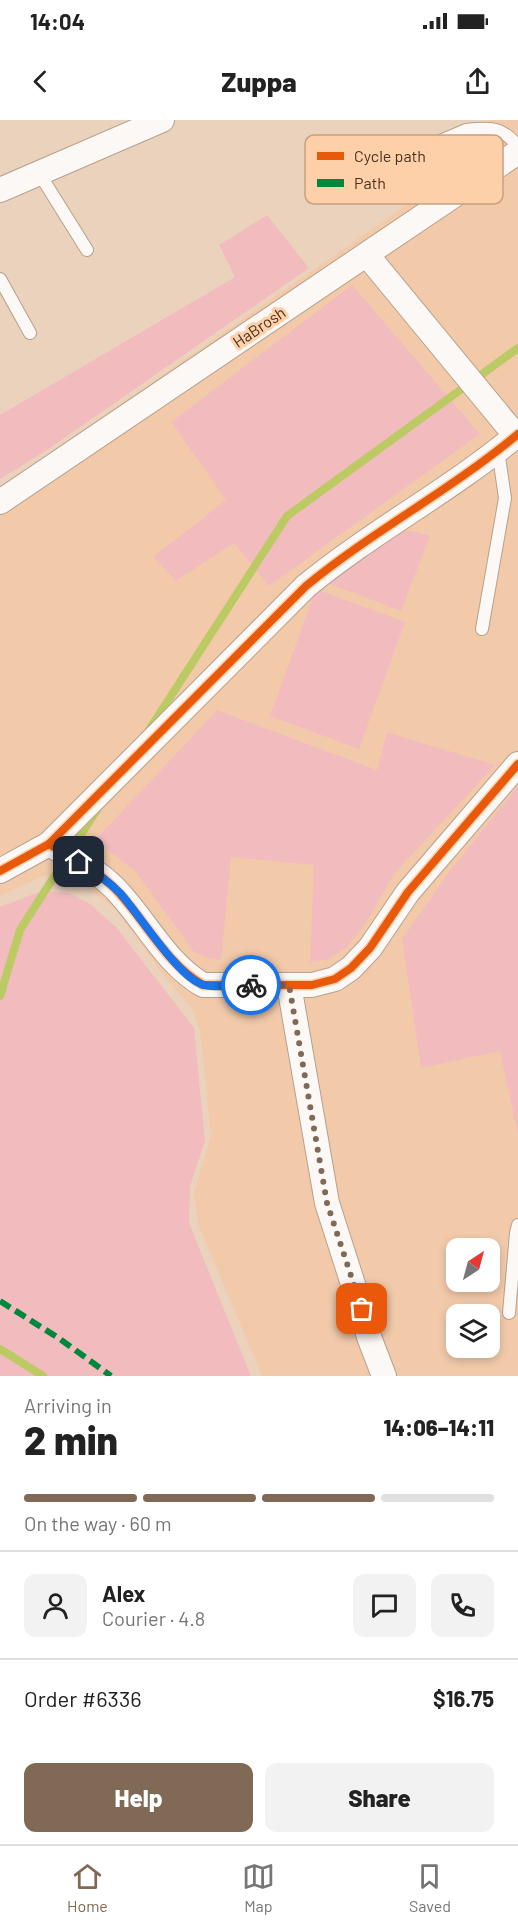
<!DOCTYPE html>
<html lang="en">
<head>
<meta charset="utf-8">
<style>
	body { margin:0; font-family:Barlow,sans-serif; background:#f2f2f2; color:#222; height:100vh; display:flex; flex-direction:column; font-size:22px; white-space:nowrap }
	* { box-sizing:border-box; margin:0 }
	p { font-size:20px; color:#767676 }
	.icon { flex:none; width:33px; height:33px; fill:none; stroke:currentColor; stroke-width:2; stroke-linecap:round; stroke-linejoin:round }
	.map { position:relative; height:1256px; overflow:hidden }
	.details { display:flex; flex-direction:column; background:#fff; flex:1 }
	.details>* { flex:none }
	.needle { width:39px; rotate:36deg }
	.tools { position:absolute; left:446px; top:1118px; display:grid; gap:12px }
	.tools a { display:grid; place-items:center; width:54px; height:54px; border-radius:12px; background:#fff; box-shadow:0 3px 9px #0003; font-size:30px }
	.pin { position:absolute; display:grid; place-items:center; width:51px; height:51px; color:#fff; margin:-26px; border-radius:12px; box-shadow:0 3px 9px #0006 }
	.courier { position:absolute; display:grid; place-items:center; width:60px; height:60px; margin:-30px; border:4px solid #1a73e8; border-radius:50%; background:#fff; color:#222; box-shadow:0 2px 8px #0007 }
	.overview em { font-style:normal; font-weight:800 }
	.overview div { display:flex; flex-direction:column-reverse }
	.overview { display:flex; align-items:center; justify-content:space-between; height:102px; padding:0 24px }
	h1 { font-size:39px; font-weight:800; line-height:45px }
	.bar { display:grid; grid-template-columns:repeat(4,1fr); gap:9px 6px; align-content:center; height:72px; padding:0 24px }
	.bar i { height:8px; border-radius:4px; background:#e0e0e0 }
	.bar .current { background:#806955 }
	.bar p { grid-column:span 4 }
	.line { display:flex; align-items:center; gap:15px; padding:0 24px; border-top:2px solid #e0e0e0 }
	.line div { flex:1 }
	.round { display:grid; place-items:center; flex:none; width:63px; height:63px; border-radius:12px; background:#f2f2f2 }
	.action { display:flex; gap:12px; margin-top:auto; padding:12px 24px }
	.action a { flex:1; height:69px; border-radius:12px; background:#806955; color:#fff; font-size:24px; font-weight:800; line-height:69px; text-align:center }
	.action a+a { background:#f2f2f2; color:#222 }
	.status { display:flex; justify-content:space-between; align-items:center; height:42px; padding:0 30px; background:#fff; direction:ltr }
	.status svg { height:16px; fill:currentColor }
	header { display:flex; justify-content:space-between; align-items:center; height:78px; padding:0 24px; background:#fff; font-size:27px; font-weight:800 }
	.dock { display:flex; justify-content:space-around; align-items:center; height:84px; border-top:2px solid #e0e0e0; background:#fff; font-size:16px; color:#767676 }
	.dock a { display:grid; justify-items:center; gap:3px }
	.dock .current { color:#806955 }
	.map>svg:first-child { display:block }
</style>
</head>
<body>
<div class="status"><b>14:04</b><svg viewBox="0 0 49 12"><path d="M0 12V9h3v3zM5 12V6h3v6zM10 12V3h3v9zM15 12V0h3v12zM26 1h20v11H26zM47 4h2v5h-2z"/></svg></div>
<header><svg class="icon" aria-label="back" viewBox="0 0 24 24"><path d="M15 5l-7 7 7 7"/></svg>Zuppa<svg class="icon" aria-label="share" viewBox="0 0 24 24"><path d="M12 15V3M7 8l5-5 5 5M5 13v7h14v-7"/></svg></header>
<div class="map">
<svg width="518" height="1256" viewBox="0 0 518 1256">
	<rect width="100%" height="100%" fill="#ebd2bd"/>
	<path fill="#f2caaa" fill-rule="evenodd" d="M489,0H518V1256H262L198,1104L194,1073L211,1015L200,910L192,889L161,852L117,791L86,766L61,754L41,757L0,776V368L494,24ZM456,1128H489V1161H456ZM456,1194H489V1227H456Z"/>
	<g fill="#f2bcbe">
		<polygon points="267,95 309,148 47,330 0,359 0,295 235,157 219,125"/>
		<polygon points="352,165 480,314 269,466 234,423 176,461 153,437 226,380 171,302"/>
		<polygon points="401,410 417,412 430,416 401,491 322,461"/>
		<polygon points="316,469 405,502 359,629 270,596"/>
		<polygon points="217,590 377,650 387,612 495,645 395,753 365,804 347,827 329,839 310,842 314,745 231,737 221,840 208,838 194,832 136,752 95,720"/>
		<polygon points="518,666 518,1015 500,931 421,948 402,819 450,751"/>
		<polygon points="42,771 69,773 90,784 116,807 194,908 205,1021 190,1066 189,1103 251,1256 0,1256 0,787"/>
	</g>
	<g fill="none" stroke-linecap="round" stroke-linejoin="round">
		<g stroke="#bbca63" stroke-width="8">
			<polyline points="149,610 287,396 518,228"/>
			<polyline points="0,876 20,810 98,688"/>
			<polyline points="0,1229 43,1256"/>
		</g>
		<g stroke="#b6a18e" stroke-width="14">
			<g id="lane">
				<path d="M370,51L466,10C489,7 504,7 518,27"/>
				<polyline points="39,53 87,130"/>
				<polyline points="0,159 30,213"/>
				<polyline points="482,509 505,378 498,330"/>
				<polyline points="509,1193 516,1113 518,1105"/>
			</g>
		</g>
		<g stroke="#b6a18e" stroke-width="26">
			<g id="street">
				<polyline points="0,70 162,0"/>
				<polyline points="367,135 516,316"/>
				<polyline points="0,382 518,32"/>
				<path d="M49,724C74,739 101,752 120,774C148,805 167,844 203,865H312L335,859L351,848L370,828L408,772L518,644"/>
				<path d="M0,751L49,724L306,466C373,411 451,370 518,314"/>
				<polyline points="289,865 327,1083 361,1189 369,1217 384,1256"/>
			</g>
		</g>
		<use href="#lane" stroke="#fcf8f5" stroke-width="12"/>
		<use href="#street" stroke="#fcf8f5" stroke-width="24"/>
		<polyline stroke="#00873e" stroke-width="6" stroke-dasharray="12 6" stroke-linecap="butt" points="0,1181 60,1219 111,1256"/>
		<g stroke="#fed0aa" stroke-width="11">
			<g id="cycleway">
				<path d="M49,724C74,739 101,752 120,774C148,805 167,844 203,865H312L335,859L351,848L370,828L408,772L518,644"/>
				<path d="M0,751L49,724L306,466C373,411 451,370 518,314"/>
			</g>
		</g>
		<use href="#cycleway" stroke="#e8590c" stroke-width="8"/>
	</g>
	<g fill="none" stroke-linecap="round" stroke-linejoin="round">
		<polyline stroke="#806955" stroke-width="6" stroke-dasharray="0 10.8" points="251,865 289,865 327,1083 362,1189"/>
		<path stroke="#1a73e8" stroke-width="8" d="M79,742C94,751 108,761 120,773C139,794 180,860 204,865C218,868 237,865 251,865"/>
	</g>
	<g text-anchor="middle" stroke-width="6" stroke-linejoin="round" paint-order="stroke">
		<g font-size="16" fill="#47311d" stroke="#fed0aa">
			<text transform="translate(259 207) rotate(-34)" y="6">HaBrosh</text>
		</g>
	</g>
	<rect x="305" y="15" width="198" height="69" rx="9" fill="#fed0aa" stroke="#c7a080" stroke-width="1.5"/>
	<rect x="317" y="32" width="27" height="8" fill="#e8590c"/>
	<rect x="317" y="59" width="27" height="8" fill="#00873e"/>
	<g font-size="16" fill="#47311d">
		<text x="354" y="42">Cycle path</text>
		<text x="354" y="69">Path</text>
	</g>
</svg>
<div class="tools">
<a><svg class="needle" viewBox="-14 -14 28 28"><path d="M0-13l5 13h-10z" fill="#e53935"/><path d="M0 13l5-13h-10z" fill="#767676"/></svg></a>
<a><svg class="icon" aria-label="layers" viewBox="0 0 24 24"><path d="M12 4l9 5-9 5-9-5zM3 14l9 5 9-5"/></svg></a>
</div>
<div class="pin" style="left:362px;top:1189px;background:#ea580c"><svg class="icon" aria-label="bag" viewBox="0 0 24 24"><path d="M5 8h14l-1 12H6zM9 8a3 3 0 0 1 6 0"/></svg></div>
<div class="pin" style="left:79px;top:742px;background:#1f2937"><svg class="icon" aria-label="home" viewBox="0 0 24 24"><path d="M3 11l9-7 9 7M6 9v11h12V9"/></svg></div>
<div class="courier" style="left:251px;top:865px"><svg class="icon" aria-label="bike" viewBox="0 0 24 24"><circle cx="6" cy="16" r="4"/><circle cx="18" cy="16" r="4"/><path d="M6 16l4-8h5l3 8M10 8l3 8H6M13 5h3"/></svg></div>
</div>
<section class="details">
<div class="overview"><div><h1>2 min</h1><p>Arriving in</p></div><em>14:06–14:11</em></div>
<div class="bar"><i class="current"></i><i class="current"></i><i class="current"></i><i></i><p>On the way · 60 m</p></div>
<div class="line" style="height:108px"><a class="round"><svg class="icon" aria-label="person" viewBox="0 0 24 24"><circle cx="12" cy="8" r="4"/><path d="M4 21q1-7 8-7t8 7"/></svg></a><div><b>Alex</b><p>Courier · 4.8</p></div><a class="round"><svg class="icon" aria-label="chat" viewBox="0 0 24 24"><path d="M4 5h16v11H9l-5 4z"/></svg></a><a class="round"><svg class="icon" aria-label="phone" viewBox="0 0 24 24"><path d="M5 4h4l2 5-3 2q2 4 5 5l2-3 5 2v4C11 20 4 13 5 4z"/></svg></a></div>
<div class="line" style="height:78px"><div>Order #6336</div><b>$16.75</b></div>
<div class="action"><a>Help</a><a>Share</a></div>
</section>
<nav class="dock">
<a class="current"><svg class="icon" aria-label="home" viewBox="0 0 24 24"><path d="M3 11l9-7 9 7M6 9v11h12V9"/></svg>Home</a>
<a><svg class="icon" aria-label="map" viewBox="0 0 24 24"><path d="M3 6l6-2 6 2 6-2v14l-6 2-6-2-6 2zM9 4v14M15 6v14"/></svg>Map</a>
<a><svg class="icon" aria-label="saved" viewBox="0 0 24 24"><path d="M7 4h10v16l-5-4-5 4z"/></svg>Saved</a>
</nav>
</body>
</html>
